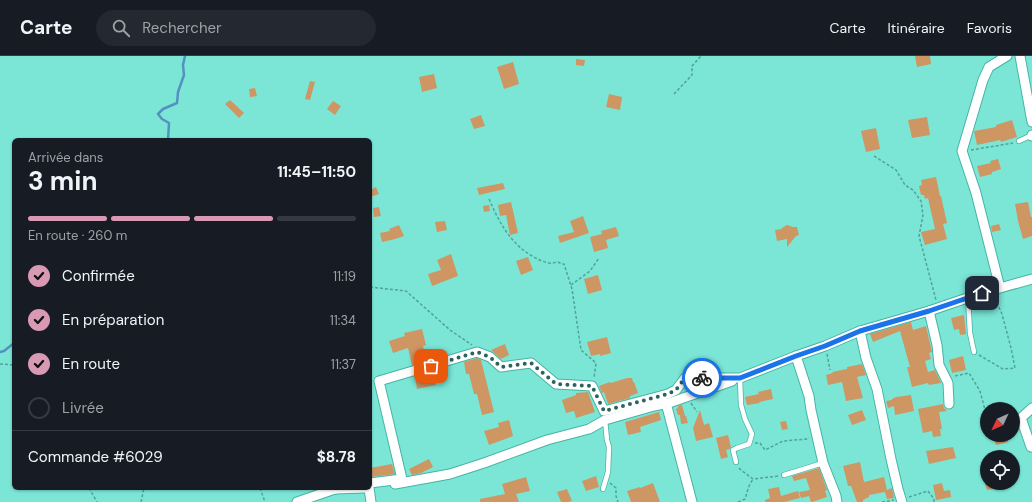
<!DOCTYPE html>
<html lang="fr">
<head>
<meta charset="utf-8">
<style>
	body { margin:0; font-family:"DM Sans",sans-serif; background:#242831; color:#f1f3f6; height:100vh; display:flex; flex-direction:column; font-size:15px; white-space:nowrap }
	* { box-sizing:border-box; margin:0 }
	p { font-size:13px; color:#9ea1a6 }
	.icon { flex:none; width:22px; height:22px; fill:none; stroke:currentColor; stroke-width:2; stroke-linecap:round; stroke-linejoin:round }
	.map { position:relative; flex:1; overflow:hidden }
	.sheet { position:absolute; left:12px; top:82px; width:360px; height:352px; display:flex; flex-direction:column; background:#171b24; border-radius:6px; box-shadow:0 1px 3px #0004 }
	.sheet>* { flex:none }
	.needle { width:26px; rotate:226deg }
	.controls { position:absolute; left:980px; top:346px; display:grid; gap:8px }
	.controls a { display:grid; place-items:center; width:40px; height:40px; border-radius:50%; background:#171b24; box-shadow:0 1px 3px #0004; font-size:20px }
	.pin { position:absolute; display:grid; place-items:center; width:34px; height:34px; color:#fff; margin:-17px; border-radius:8px; box-shadow:0 2px 6px #0006 }
	.courier { position:absolute; display:grid; place-items:center; width:40px; height:40px; margin:-20px; border:3px solid #1a73e8; border-radius:50%; background:#fff; color:#222; box-shadow:0 1px 5px #0007 }
	.head em { font-style:normal; font-weight:700 }
	.head div { display:flex; flex-direction:column-reverse }
	.head { display:flex; align-items:center; justify-content:space-between; height:68px; padding:0 16px }
	h1 { font-size:26px; font-weight:700; line-height:30px }
	.bar { display:grid; grid-template-columns:repeat(4,1fr); gap:6px 4px; align-content:center; height:48px; padding:0 16px }
	.bar i { height:5px; border-radius:3px; background:#363941 }
	.bar .active { background:#d799b3 }
	.bar p { grid-column:span 4 }
	.line { display:flex; align-items:center; gap:10px; padding:0 16px; border-top:1px solid #363941 }
	.line div { flex:1 }
	ol { padding:0 16px; list-style:none }
	li { display:flex; align-items:center; gap:12px; height:44px }
	li p { margin-inline-start:auto }
	li .icon { padding:4px; border-radius:50%; background:#d799b3; color:#111; stroke-width:4 }
	li:last-child { color:#9ea1a6 }
	li i { width:22px; height:22px; border:2px solid #363941; border-radius:50% }
	header { display:flex; align-items:center; gap:24px; box-sizing:border-box; height:56px; padding:0 20px; background:#171b24; border-bottom:1px solid #363941 }
	header strong { font-size:19px }
	nav { display:flex; gap:22px; margin-inline-start:auto; font-size:14px }
	.search { width:280px; height:36px; background:#242831; display:flex; align-items:center; gap:10px; box-sizing:border-box; padding:0 14px; border-radius:22px; color:#9ea1a6; font-size:15px }
	.map>svg:first-child { display:block }
</style>
</head>
<body>
<header>
<strong>Carte</strong>
<div class="search"><svg class="icon" aria-label="search" viewBox="0 0 24 24"><circle cx="10" cy="10" r="6"/><path d="M15 15l6 6"/></svg>Rechercher</div>
<nav><a>Carte</a><a>Itinéraire</a><a>Favoris</a></nav>
</header>
<div class="map">
<svg width="1032" height="446" viewBox="0 0 1032 446">
	<rect width="100%" height="100%" fill="#7be6d6"/>
	<g fill="none" stroke-linecap="round" stroke-linejoin="round">
		<g stroke="#5491c0" stroke-width="2.5">
			<polyline points="168,84 169,67 162,63 158,58 163,53 177,47 178,36 184,19 183,9 185,0"/>
			<polyline points="0,296 4,295 14,287"/>
		</g>
	</g>
	<g fill="#ce9663">
		<polygon points="915,0 930,0 931,8 917,11"/>
		<polygon points="576,3 585,4 584,10 576,9"/>
		<polygon points="513,6 519,28 504,33 497,11"/>
		<polygon points="434,18 437,32 422,36 419,21"/>
		<polygon points="310,25 315,26 310,44 305,43"/>
		<polygon points="255,32 257,40 250,41 249,33"/>
		<polygon points="609,38 622,41 620,54 606,51"/>
		<polygon points="230,44 244,57 239,62 225,48"/>
		<polygon points="333,45 341,50 335,59 327,53"/>
		<polygon points="481,59 485,70 474,73 470,63"/>
		<polygon points="927,61 930,79 912,82 908,64"/>
		<polygon points="1012,64 1017,81 1001,86 1000,84 977,89 974,75 996,71 996,69"/>
		<polygon points="876,72 880,93 866,96 861,75"/>
		<polygon points="998,103 1001,113 992,116 992,118 980,121 977,110 991,107 990,105"/>
		<polygon points="936,121 940,140 941,140 947,167 943,168 947,183 925,189 921,176 935,173 928,142 925,143 924,139 921,139 919,130 922,129 921,124"/>
		<polygon points="503,127 505,133 479,139 477,132"/>
		<polygon points="376,131 379,138 370,141 370,134"/>
		<polygon points="511,146 518,177 510,179 506,159 500,160 498,149"/>
		<polygon points="1028,146 1031,161 1032,161 1032,180 1023,183 1018,165 1015,148"/>
		<polygon points="489,149 490,155 484,156 483,150"/>
		<polygon points="379,151 381,160 374,161 373,152"/>
		<polygon points="583,160 589,177 560,187 558,180 574,176 570,165"/>
		<polygon points="445,165 447,174 437,176 435,166"/>
		<polygon points="999,168 1001,174 992,176 991,170"/>
		<polygon points="399,169 404,180 395,183 382,186 380,177 390,175 389,173"/>
		<polygon points="787,169 793,171 797,171 799,179 796,180 787,191 787,183 777,185 775,174 781,173 785,170"/>
		<polygon points="616,171 619,180 606,184 608,192 594,196 590,181 602,178 601,175"/>
		<polygon points="451,198 458,220 432,230 428,218 441,214 437,204"/>
		<polygon points="528,201 533,214 521,219 516,205"/>
		<polygon points="598,219 602,234 588,238 584,223"/>
		<polygon points="964,259 966,278 960,279 959,273 954,274 951,262"/>
		<polygon points="911,266 913,274 926,270 932,296 929,297 931,303 925,305 928,316 935,314 941,327 929,329 928,327 912,331 907,311 910,311 900,275 873,286 870,278"/>
		<polygon points="422,273 426,289 423,290 427,305 412,309 408,292 393,297 389,285 405,280 404,277"/>
		<polygon points="607,281 611,297 600,300 600,298 591,300 587,286"/>
		<polygon points="505,288 509,299 501,303 491,294"/>
		<polygon points="963,300 966,314 952,317 949,304"/>
		<polygon points="477,302 481,304 494,356 482,359 477,338 474,338 469,318 466,318 464,306"/>
		<polygon points="862,308 866,319 857,321 863,342 846,345 842,326 828,329 826,319 833,317 832,316 847,313 847,311"/>
		<polygon points="433,315 436,329 417,333 415,321"/>
		<polygon points="627,322 632,322 633,326 634,326 638,337 630,340 630,342 608,348 604,336 602,337 599,330 610,326 611,327"/>
		<polygon points="771,333 773,343 759,346 760,347 747,349 745,341 759,338 758,336"/>
		<polygon points="588,336 595,356 576,362 574,355 566,357 562,344 576,339 576,337"/>
		<polygon points="911,339 914,355 895,359 894,350 888,352 886,345 892,344 892,343 896,341"/>
		<polygon points="943,348 944,352 947,355 939,356 942,373 940,373 941,380 933,381 932,375 923,377 918,353"/>
		<polygon points="682,349 685,360 686,360 688,367 681,368 680,359 678,359 676,353 678,352 678,350"/>
		<polygon points="700,354 704,369 709,367 713,381 696,385 693,372"/>
		<polygon points="862,354 866,364 852,369 848,359"/>
		<polygon points="659,356 661,364 640,371 641,376 628,379 625,366"/>
		<polygon points="509,364 513,380 489,389 484,375 499,371 498,367"/>
		<polygon points="786,365 788,373 782,374 780,366"/>
		<polygon points="728,379 731,391 730,393 726,394 728,401 721,403 716,382"/>
		<polygon points="993,379 1006,379 1008,386 996,389"/>
		<polygon points="953,391 956,402 929,408 926,395"/>
		<polygon points="429,403 433,411 421,417 412,419 409,413"/>
		<polygon points="860,406 864,426 884,421 887,434 892,432 894,442 887,443 885,436 869,439 869,441 863,444 863,446 857,446 851,430 848,430 843,410"/>
		<polygon points="392,408 395,418 370,421 370,412"/>
		<polygon points="819,412 827,434 825,435 827,441 812,446 811,446 809,440 801,442 799,436 810,434 806,422 794,425 792,420"/>
		<polygon points="596,420 599,431 586,435 582,425"/>
		<polygon points="526,421 530,435 516,438 519,446 480,446 480,443 505,438 502,428"/>
		<polygon points="653,427 660,446 631,446 627,435 640,431 640,432"/>
		<polygon points="942,427 944,435 950,434 951,441 936,444 933,429"/>
		<polygon points="985,427 1008,427 1008,430 987,434"/>
		<polygon points="779,431 781,440 798,435 800,442 784,446 765,446 765,444 770,442 768,433"/>
		<polygon points="567,433 572,445 568,446 561,446 557,436"/>
	</g>
	<g fill="none" stroke-linecap="round" stroke-linejoin="round">
		<g stroke="#45b4a5" stroke-width="6">
			<g id="lane">
				<polyline points="1019,85 1032,79"/>
				<polyline points="968,241 970,277 974,296"/>
				<polyline points="736,406 733,394 737,392 749,388 752,378 745,363 741,349 740,322"/>
				<polyline points="784,419 823,407"/>
				<polyline points="603,433 608,416 609,391 607,384 605,364"/>
			</g>
		</g>
		<g stroke="#45b4a5" stroke-width="11">
			<g id="street">
				<polyline points="1020,0 1032,66"/>
				<polyline points="1032,79 1032,80"/>
				<polyline points="1000,232 976,137 962,95 983,24 989,11 1007,0"/>
				<polyline points="929,255 937,289 939,309 948,327 949,348"/>
				<polyline points="860,275 866,302 877,333 891,403 898,433 902,446"/>
				<polyline points="796,300 809,340 811,354 823,407 836,440 837,446"/>
				<polyline points="666,347 692,446"/>
				<polyline points="1031,391 1021,362 1032,352"/>
				<polyline points="370,427 402,423 379,325 477,296 490,301 501,311 531,307 556,328 592,330 604,355 668,338 676,334 685,322 740,322 796,300 825,290 860,275 929,255 982,237 1032,223"/>
				<polyline points="395,428 450,418 484,407 547,384 589,373 605,364 654,350 669,347 732,325"/>
				<polyline points="369,432 371,446"/>
				<polyline points="335,433 365,432"/>
				<polyline points="297,446 335,433 340,432"/>
			</g>
		</g>
		<g stroke="#52a397" stroke-width="1.5" stroke-dasharray="3 2" stroke-linecap="butt">
			<polyline points="674,38 692,19 692,10 701,0"/>
			<polyline points="971,94 1013,87"/>
			<polyline points="874,100 896,114 905,129 913,134 921,145 923,159 919,180 936,244"/>
			<path d="M489,143C499,166 511,189 534,201C539,204 544,206 549,207C552,208 555,206 558,206C560,207 562,208 564,208L572,233L581,294L596,307L594,322"/>
			<polyline points="571,229 590,215 599,202"/>
			<polyline points="370,231 406,235 450,274 472,289"/>
			<polyline points="827,298 830,314"/>
			<polyline points="979,299 1003,313 1015,312 1011,292 1002,258 998,249 991,243"/>
			<polyline points="0,308 14,309"/>
			<polyline points="955,320 969,317 980,335 985,354 987,356"/>
			<polyline points="691,347 697,356"/>
			<polyline points="755,387 760,387 765,394 783,385 808,383 809,382"/>
			<polyline points="739,412 741,414 753,423 779,420"/>
			<polyline points="610,427 616,432 616,440 618,446"/>
			<polyline points="89,432 97,446"/>
			<polyline points="260,432 265,446"/>
			<polyline points="909,441 928,435 934,443 934,446"/>
			<polyline points="141,446 144,432"/>
			<polyline points="738,446 745,443 749,430 753,423"/>
			<polyline points="882,446 894,444"/>
		</g>
		<use href="#lane" stroke="#fff" stroke-width="4.5"/>
		<use href="#street" stroke="#fff" stroke-width="9"/>
	</g>
	<g fill="none" stroke-linecap="round" stroke-linejoin="round">
		<polyline stroke="#2b645c" stroke-width="4" stroke-dasharray="0 7.2" points="431,310 477,296 490,301 501,311 531,307 556,328 592,330 604,355 668,338 676,334 685,322 702,322"/>
		<polyline stroke="#1a73e8" stroke-width="5" points="702,322 740,322 796,300 825,290 860,275 929,255 982,237"/>
	</g>
</svg>
<div class="controls">
<a><svg class="needle" viewBox="-14 -14 28 28"><path d="M0-13l5 13h-10z" fill="#e53935"/><path d="M0 13l5-13h-10z" fill="#9ea1a6"/></svg></a>
<a><svg class="icon" aria-label="locate" viewBox="0 0 24 24"><circle cx="12" cy="12" r="6"/><path d="M12 2v4M12 18v4M2 12h4M18 12h4"/></svg></a>
</div>
<div class="pin" style="left:431px;top:310px;background:#ea580c"><svg class="icon" aria-label="bag" viewBox="0 0 24 24"><path d="M5 8h14l-1 12H6zM9 8a3 3 0 0 1 6 0"/></svg></div>
<div class="pin" style="left:982px;top:237px;background:#1f2937"><svg class="icon" aria-label="home" viewBox="0 0 24 24"><path d="M3 11l9-7 9 7M6 9v11h12V9"/></svg></div>
<div class="courier" style="left:702px;top:322px"><svg class="icon" aria-label="bike" viewBox="0 0 24 24"><circle cx="6" cy="16" r="4"/><circle cx="18" cy="16" r="4"/><path d="M6 16l4-8h5l3 8M10 8l3 8H6M13 5h3"/></svg></div>
<section class="sheet">
<div class="head"><div><h1>3 min</h1><p>Arrivée dans</p></div><em>11:45–11:50</em></div>
<div class="bar"><i class="active"></i><i class="active"></i><i class="active"></i><i></i><p>En route · 260 m</p></div>
<ol>
<li><svg class="icon" aria-label="check" viewBox="0 0 24 24"><path d="M5 12l5 5 9-10"/></svg>Confirmée<p>11:19</p></li>
<li><svg class="icon" aria-label="check" viewBox="0 0 24 24"><path d="M5 12l5 5 9-10"/></svg>En préparation<p>11:34</p></li>
<li><svg class="icon" aria-label="check" viewBox="0 0 24 24"><path d="M5 12l5 5 9-10"/></svg>En route<p>11:37</p></li>
<li><i></i>Livrée</li>
</ol>
<div class="line" style="height:52px"><div>Commande #6029</div><b>$8.78</b></div>
</section>
</div>
</body>
</html>
